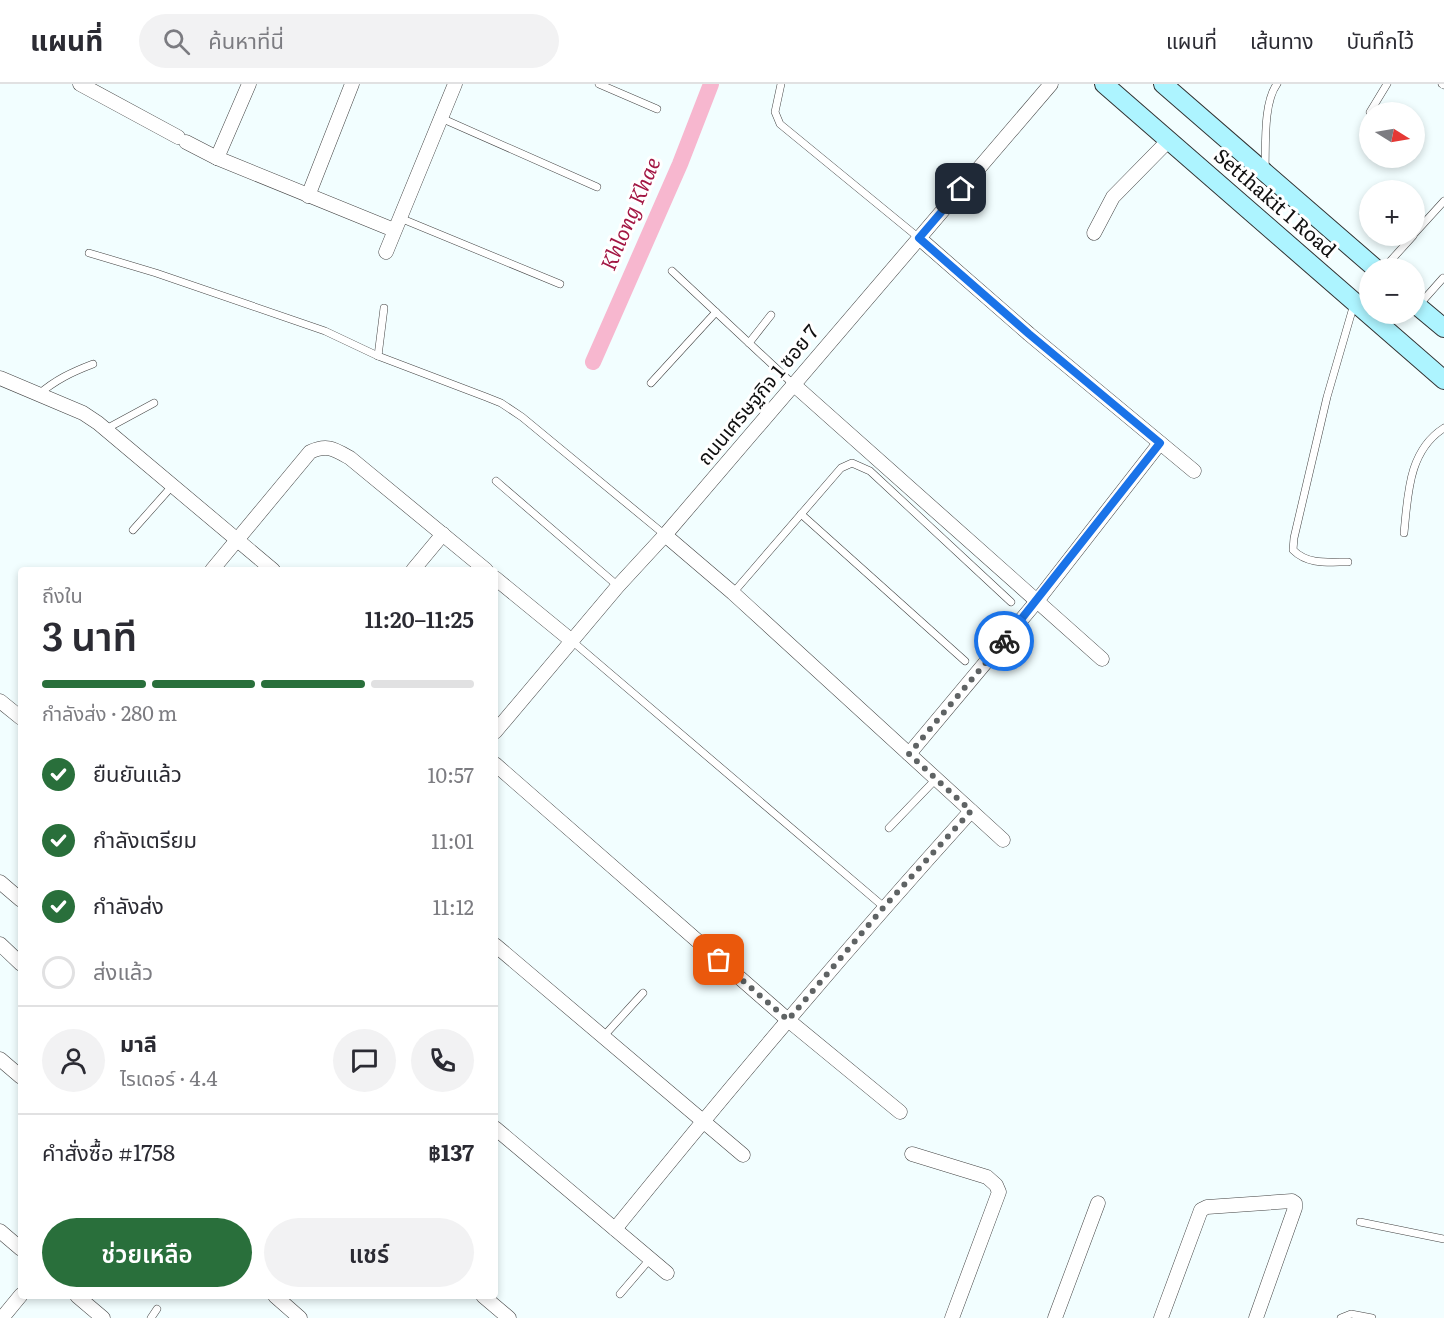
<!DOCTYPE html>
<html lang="th">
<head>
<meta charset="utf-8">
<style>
	body { margin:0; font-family:Literata,"Noto Sans Thai",serif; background:#f2f2f3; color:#2b2b33; height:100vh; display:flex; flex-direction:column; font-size:22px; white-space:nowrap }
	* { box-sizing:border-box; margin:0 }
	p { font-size:20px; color:#7c7c81 }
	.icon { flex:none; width:33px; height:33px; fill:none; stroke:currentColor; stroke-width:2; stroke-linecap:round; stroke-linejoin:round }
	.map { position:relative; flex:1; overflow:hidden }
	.details { position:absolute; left:18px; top:483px; width:480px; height:732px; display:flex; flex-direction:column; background:#fff; border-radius:6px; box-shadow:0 3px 9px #0003 }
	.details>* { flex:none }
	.needle { width:39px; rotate:101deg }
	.tools { position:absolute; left:1359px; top:18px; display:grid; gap:12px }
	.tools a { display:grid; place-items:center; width:66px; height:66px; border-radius:50%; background:#fff; box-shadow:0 3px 9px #0003; font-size:30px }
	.pin { position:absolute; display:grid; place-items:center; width:51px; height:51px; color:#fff; margin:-26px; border-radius:12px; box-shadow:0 3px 9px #0006 }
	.courier { position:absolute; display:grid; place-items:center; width:60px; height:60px; margin:-30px; border:4px solid #1a73e8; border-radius:50%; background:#fff; color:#222; box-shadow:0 2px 8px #0007 }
	.summary em { font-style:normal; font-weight:600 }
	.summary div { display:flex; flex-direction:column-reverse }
	.summary { display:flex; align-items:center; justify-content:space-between; height:102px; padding:0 24px }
	h1 { font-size:39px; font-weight:600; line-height:45px }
	.bar { display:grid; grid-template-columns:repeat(4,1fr); gap:9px 6px; align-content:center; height:72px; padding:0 24px }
	.bar i { height:8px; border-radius:4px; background:#e1e1e2 }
	.bar .current { background:#296f3b }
	.bar p { grid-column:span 4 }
	.line { display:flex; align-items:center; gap:15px; padding:0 24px; border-top:2px solid #e1e1e2 }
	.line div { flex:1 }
	.round { display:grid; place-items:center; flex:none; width:63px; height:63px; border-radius:32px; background:#f2f2f3 }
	ol { padding:0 24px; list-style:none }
	li { display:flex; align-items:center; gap:18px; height:66px }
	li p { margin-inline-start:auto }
	li .icon { padding:6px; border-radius:50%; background:#296f3b; color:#fff; stroke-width:4 }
	li:last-child { color:#7c7c81 }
	li i { width:33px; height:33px; border:3px solid #e1e1e2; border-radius:50% }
	.button { display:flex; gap:12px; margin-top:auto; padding:12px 24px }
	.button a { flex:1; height:69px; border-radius:36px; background:#296f3b; color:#fff; font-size:24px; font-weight:600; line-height:69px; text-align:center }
	.button a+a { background:#f2f2f3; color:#2b2b33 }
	header { display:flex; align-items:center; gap:36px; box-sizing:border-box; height:84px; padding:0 30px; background:#fff; border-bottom:2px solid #e1e1e2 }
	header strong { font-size:28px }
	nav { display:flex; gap:33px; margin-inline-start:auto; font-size:21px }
	.search { width:420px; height:54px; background:#f2f2f3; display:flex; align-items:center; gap:15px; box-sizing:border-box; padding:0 21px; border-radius:33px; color:#7c7c81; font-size:22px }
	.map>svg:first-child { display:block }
</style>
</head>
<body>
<header>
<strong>แผนที่</strong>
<div class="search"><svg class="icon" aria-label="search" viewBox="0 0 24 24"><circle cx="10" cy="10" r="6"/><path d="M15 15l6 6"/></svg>ค้นหาที่นี่</div>
<nav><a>แผนที่</a><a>เส้นทาง</a><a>บันทึกไว้</a></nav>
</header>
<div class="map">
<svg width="1444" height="1234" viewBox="0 0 1444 1234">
	<rect width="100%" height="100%" fill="#f2feff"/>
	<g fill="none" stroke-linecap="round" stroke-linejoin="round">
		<polyline stroke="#f7b7cf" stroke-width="16" points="593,278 680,80 711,0"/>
		<g stroke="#434343" stroke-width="8">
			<g id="lane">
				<polyline points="599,0 657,25"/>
				<polyline points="781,0 775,28 780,40 919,154"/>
				<polyline points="1442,0 1444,1"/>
				<polyline points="1370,28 1387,0"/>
				<polyline points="441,34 597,103"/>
				<path d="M1265,86C1266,62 1263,19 1277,0"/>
				<polyline points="400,134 560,200"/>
				<polyline points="1414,150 1444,117"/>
				<polyline points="89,169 156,189 325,247 378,272 486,313 501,319 522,333 665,451"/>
				<polyline points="1384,184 1413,152"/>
				<polyline points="672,187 793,300"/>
				<polyline points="1419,221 1443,194"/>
				<polyline points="749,259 771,231"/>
				<polyline points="378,272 384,224"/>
				<polyline points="651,299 716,228"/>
				<path d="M38,311C55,296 72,288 93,280"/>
				<polyline points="106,345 154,319"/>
				<polyline points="496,397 618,502"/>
				<polyline points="801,430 965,577"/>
				<polyline points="133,446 173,401"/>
				<path d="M1404,449C1408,411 1408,367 1444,344"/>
				<path d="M1348,478C1328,478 1308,481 1293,466L1294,454L1327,313L1354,220"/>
				<polyline points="733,509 841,384 852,379 870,387 1011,518"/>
				<polyline points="572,557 884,823"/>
				<polyline points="889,744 936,695"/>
				<polyline points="603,953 643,909"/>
				<polyline points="1360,1138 1444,1155"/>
				<polyline points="620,1210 650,1175"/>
				<polyline points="151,1234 157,1225"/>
				<polyline points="1341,1234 1351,1230 1372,1234"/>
			</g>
		</g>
		<g stroke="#434343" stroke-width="15">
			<g id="street">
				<polyline points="80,0 178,53"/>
				<polyline points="186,58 217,74 394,146"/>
				<polyline points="217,74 249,0"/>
				<polyline points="308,112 352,0"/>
				<polyline points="1094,149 1113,113 1169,56"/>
				<polyline points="919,154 1029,250 1194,387"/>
				<polyline points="386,168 455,0"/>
				<polyline points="0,294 83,329 98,339 273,486"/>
				<polyline points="793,300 1102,575"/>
				<polyline points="665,451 733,509 1003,756"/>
				<path d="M212,486L310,368C327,360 334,365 350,374L486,486"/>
				<polyline points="413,486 443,450"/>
				<polyline points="495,494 572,557"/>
				<polyline points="0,617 21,634"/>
				<polyline points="495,648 618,502 665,451 1051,0"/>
				<polyline points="909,670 1037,517 1160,359"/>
				<polyline points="495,680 788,936 900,1028"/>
				<polyline points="0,798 21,816"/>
				<polyline points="0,860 21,880"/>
				<polyline points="495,861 743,1071"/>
				<polyline points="0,975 21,993"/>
				<polyline points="495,1044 667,1189"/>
				<polyline points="912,1070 987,1093 996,1101 999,1108 952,1234"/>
				<path d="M615,1145C730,1003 848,863 971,727"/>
				<polyline points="0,1147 21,1165"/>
				<polyline points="77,1212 103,1234"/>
				<polyline points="275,1212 300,1234"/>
				<polyline points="483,1212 509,1234"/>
				<polyline points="2,1234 21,1211"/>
				<polyline points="1055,1234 1098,1119"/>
				<polyline points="1161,1234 1201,1126 1207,1123 1292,1117 1295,1119 1295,1124 1256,1234"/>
			</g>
		</g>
		<g stroke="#323232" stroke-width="20">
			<g id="secondary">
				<polyline points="1104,0 1444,296"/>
				<polyline points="1163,0 1375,184"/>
				<polyline points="1414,219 1444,244"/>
			</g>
		</g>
		<use href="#lane" stroke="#fff" stroke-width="7"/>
		<use href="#street" stroke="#fff" stroke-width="14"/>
		<use href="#secondary" stroke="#adf4ff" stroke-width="18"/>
	</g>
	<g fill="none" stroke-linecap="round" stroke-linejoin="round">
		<polyline stroke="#5f6364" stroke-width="6" stroke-dasharray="0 10.8" points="719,876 788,936 884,823 971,727 909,670 1004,557"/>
		<polyline stroke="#1a73e8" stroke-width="8" points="961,105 919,154 1029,250 1160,359 1004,557"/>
	</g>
	<g text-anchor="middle" stroke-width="6" stroke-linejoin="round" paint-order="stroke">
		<g font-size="20" fill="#101010" stroke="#fff">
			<text transform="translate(1275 119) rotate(41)" y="7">Setthakit 1 Road</text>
			<text transform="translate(758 311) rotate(-50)" y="7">ถนนเศรษฐกิจ 1 ซอย 7</text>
		</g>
		<g font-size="21" font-style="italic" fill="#a31744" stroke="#fff">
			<text transform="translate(631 130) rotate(-67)" y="7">Khlong Khae</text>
		</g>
	</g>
</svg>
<div class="tools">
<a><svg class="needle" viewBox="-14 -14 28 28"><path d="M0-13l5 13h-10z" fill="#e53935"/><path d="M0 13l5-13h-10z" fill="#7c7c81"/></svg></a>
<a>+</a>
<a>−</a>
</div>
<div class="pin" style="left:719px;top:876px;background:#ea580c"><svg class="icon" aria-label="bag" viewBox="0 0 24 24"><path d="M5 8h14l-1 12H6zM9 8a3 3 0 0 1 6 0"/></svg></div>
<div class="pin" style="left:961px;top:105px;background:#1f2937"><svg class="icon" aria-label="home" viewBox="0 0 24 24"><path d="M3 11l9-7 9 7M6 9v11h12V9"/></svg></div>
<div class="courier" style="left:1004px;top:557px"><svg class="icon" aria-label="bike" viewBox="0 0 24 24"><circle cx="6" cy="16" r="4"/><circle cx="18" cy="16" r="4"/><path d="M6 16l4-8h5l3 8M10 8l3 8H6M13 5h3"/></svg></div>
<section class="details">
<div class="summary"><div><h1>3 นาที</h1><p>ถึงใน</p></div><em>11:20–11:25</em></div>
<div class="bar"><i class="current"></i><i class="current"></i><i class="current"></i><i></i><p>กำลังส่ง · 280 m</p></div>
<ol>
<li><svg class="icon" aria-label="check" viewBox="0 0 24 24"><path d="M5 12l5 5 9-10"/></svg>ยืนยันแล้ว<p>10:57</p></li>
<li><svg class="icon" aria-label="check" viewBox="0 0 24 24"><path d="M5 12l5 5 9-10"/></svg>กำลังเตรียม<p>11:01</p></li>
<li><svg class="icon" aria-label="check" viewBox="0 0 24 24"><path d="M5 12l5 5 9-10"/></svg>กำลังส่ง<p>11:12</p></li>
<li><i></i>ส่งแล้ว</li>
</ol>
<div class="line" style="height:108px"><a class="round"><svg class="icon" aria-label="person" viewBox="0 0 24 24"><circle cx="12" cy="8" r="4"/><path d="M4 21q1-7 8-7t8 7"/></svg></a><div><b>มาลี</b><p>ไรเดอร์ · 4.4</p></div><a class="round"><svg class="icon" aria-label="chat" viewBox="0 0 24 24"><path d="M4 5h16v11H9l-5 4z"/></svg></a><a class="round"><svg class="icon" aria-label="phone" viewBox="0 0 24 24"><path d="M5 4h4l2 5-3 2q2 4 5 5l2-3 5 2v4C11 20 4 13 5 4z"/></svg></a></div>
<div class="line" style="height:78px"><div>คำสั่งซื้อ #1758</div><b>฿137</b></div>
<div class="button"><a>ช่วยเหลือ</a><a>แชร์</a></div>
</section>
</div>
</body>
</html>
